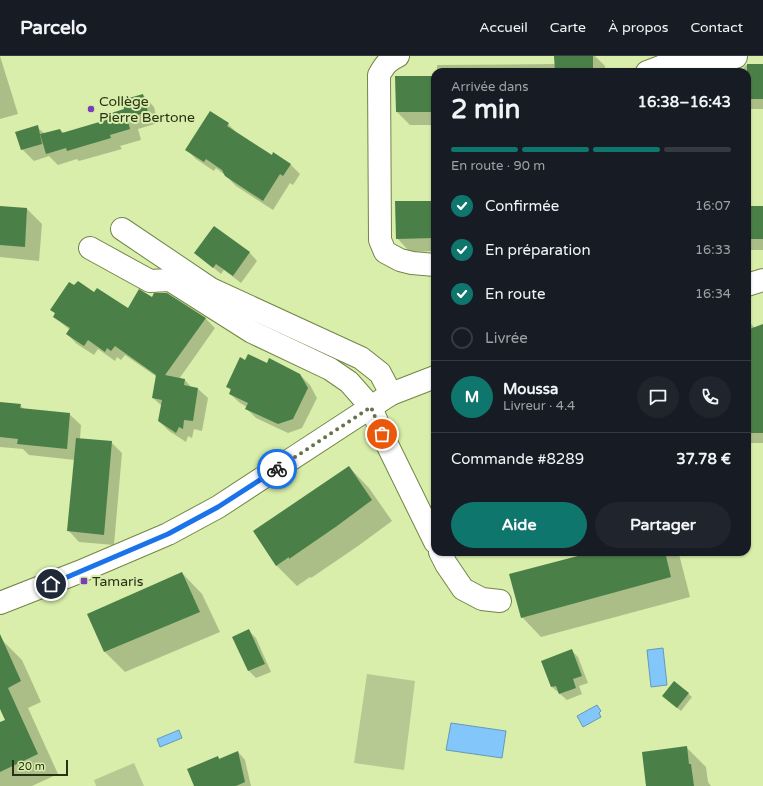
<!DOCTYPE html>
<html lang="fr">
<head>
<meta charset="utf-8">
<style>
	body { margin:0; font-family:"Varela Round",sans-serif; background:#20242c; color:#f1f3f6; height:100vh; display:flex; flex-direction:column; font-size:15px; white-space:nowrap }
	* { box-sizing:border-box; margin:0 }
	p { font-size:13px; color:#9ea1a6 }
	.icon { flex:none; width:22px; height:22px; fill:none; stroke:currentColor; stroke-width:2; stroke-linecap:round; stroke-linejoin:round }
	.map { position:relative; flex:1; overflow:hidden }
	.sheet { position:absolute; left:431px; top:12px; width:320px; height:488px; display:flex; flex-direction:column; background:#171b24; border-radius:12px; box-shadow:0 1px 3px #0004 }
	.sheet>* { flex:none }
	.scale { position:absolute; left:12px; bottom:10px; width:56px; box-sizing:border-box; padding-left:4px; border:2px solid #293116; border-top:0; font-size:11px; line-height:14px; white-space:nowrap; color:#293116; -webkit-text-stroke:3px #d8eeaa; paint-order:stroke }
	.pin { position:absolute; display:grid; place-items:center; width:34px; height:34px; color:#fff; margin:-17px; border:2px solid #fff; border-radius:50%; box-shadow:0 1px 4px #0007 }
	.courier { position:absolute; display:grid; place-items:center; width:40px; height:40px; margin:-20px; border:3px solid #1a73e8; border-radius:50%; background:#fff; color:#222; box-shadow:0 1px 5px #0007 }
	.summary em { font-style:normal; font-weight:800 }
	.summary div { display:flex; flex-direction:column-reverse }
	.summary { display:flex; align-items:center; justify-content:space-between; height:68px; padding:0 20px }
	h1 { font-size:26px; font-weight:800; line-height:30px }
	.bar { display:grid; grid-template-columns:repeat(4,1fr); gap:6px 4px; align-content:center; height:48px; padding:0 20px }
	.bar i { height:5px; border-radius:3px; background:#363941 }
	.bar .current { background:#0f766e }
	.bar p { grid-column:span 4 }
	.line { display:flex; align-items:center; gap:10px; padding:0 20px; border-top:1px solid #363941 }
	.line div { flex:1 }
	.round { display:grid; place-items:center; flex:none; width:42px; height:42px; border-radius:21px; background:#20242c }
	ol { padding:0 20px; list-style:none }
	li { display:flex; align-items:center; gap:12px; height:44px }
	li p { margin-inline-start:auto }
	li .icon { padding:4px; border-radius:50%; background:#0f766e; color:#fff; stroke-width:4 }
	li:last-child { color:#9ea1a6 }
	li i { width:22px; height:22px; border:2px solid #363941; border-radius:50% }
	.action { display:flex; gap:8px; margin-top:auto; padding:8px 20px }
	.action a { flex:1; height:46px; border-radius:24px; background:#0f766e; color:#fff; font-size:16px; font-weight:800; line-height:46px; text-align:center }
	.action a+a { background:#20242c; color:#f1f3f6 }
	header { display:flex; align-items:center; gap:24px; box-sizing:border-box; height:56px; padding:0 20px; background:#171b24; border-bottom:1px solid #363941 }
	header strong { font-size:19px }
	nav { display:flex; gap:22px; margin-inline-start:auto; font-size:14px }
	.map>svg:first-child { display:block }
</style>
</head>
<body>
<header>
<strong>Parcelo</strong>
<nav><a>Accueil</a><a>Carte</a><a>À propos</a><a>Contact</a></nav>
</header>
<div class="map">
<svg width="763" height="730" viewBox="0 0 763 730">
	<rect width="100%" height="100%" fill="#d8eeaa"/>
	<g fill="#b7c993">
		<polygon points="367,618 415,625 404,714 354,707"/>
		<polygon points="134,707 144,730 96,730 94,724"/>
	</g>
	<g fill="#83c6fa" stroke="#6899b6">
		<polygon points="663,592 667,629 651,631 647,594"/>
		<polygon points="597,649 601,655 599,657 601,661 583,671 577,660"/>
		<polygon points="451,667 506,675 502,702 446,694"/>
		<polygon points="179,674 182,682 160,691 157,683"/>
	</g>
	<g fill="#0003">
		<polygon points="0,0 18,58 0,63"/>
		<polygon points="555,0 595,0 605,10 605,16 437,16 437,9 556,8"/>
		<polygon points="746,9 763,9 763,53 747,53 747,16 716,16 737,14 743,13"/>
		<polygon points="435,21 435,69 410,69 397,56"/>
		<polygon points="143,39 154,51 158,67 138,73 141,84 120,90 122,93 79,105 77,103 58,109 49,100 34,105 22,93 37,71 45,78 60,74 64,77 107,65 125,54"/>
		<polygon points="228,68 238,78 272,100 290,108 300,118 293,129 290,127 273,154 236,130 225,119 216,112 214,115 196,103 186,93"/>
		<polygon points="435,146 435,195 410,196 397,182"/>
		<polygon points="0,151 27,153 42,168 39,205 0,201"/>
		<rect x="747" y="151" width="16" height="43"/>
		<polygon points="214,171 250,197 257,205 241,227 224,214 221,218 196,197"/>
		<polygon points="94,238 128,253 152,242 166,238 206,263 215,272 179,323 184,323 192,332 198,333 208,342 202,375 194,373 192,382 188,380 186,386 169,375 159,365 162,350 153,342 157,321 125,299 121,304 117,301 115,305 98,293 94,299 77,288 67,278 70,274 54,261 56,258 52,254"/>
		<polygon points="751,268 755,272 763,271 763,387 747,387 747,269"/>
		<polygon points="246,305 300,319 310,329 317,342 302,372 288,377 256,362 246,352 247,351 240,347 230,338 231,335 227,330"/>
		<polygon points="0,347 20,349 25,354 69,358 81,369 80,383 111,386 122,397 114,489 79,486 68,474 75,404 29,399 23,393 0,391"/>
		<polygon points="349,411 369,432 392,465 358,490 311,522 310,521 297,530 277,510 255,475"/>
		<polygon points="596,496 676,496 679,498 690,541 541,581 522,561"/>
		<polygon points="182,517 202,538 220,576 125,616 105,596 88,559"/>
		<polygon points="249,575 256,582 271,616 256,622 249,615 234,581"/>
		<polygon points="1,583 22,604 41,646 28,652 58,718 32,730 0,730 0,667 6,665 0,651 0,584"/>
		<polygon points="571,594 578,601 588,627 579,630 582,638 567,644 552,631"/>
		<polygon points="675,626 692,641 681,655 667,644"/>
		<polygon points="686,691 706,711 708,726 711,730 647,730"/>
		<polygon points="238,696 245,704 251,730 195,730 218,701 220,704"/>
	</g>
	<g fill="#4b7f48">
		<polygon points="554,0 593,0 593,16 555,16"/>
		<rect x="747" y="8" width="16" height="35"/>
		<polygon points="395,20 435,20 435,56 396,56"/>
		<polygon points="143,38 148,56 127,62 130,73 110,79 111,82 67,95 66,92 46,98 40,78 60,73 62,77 106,64 105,59 124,53 122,44"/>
		<polygon points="210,55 229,67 227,70 272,99 273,96 291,108 283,120 280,118 263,145 225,120 222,114 206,103 204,106 185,94"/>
		<polygon points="38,69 42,88 21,94 15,76"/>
		<polygon points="395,145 435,145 435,182 396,183"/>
		<polygon points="0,150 27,152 25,191 0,189"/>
		<rect x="747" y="150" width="16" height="33"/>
		<polygon points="214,170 250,196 233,220 216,208 213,212 194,197"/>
		<polygon points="78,225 94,236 97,232 128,252 139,233 152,241 154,237 167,237 206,262 165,319 185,323 184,329 198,332 193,365 184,364 183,373 179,371 176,377 158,365 162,344 152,342 156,319 115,290 111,295 107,292 105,296 88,284 84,290 66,278 70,272 53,261 55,257 50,254 69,226 74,229"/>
		<polygon points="763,268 763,377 747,377 747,274"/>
		<polygon points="248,298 267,307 269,302 300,318 308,332 293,363 278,368 245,353 248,347 229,338 231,333 226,331 240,301 245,304"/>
		<polygon points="0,346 21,348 20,352 70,357 67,393 17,388 18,383 0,381"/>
		<polygon points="76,382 112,385 104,479 67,475"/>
		<polygon points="349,410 372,444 337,470 289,503 289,501 276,510 253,475"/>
		<polygon points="593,496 665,496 671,521 521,562 509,518"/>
		<polygon points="182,516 200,556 104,596 87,558"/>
		<polygon points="249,573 265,608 248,615 232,581"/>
		<polygon points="0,578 21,625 8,632 38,698 0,716 0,666 5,664 0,653"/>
		<polygon points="572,593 582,620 573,623 576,632 559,638 556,630 551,631 541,605"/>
		<polygon points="674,625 689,637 677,652 662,640"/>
		<polygon points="687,690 689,708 691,708 694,730 646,730 642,696"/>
		<polygon points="238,695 245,726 236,730 194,730 187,713 218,700 219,703"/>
	</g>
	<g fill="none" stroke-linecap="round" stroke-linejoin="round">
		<g stroke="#728546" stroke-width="24">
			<g id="minor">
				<path d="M398,0C388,4 384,10 379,19L380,184L385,196L400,204L412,207L435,209"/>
				<polyline points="647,16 679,4 736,1"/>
				<polyline points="122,173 211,233 361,302 380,317 391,338"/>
				<polyline points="90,192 150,225 170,224 252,276 330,313 349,326 371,351 382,378 435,486"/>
				<polyline points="747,229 763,224"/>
				<polyline points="440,496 446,508 463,533 482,543 500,545"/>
				<polyline points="0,547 79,516 168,478 218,451 391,338 435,321"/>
			</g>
		</g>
		<use href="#minor" stroke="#fff" stroke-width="22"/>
	</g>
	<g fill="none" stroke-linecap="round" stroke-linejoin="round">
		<polyline stroke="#66734a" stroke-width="4" stroke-dasharray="0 7.2" points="277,413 371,351 382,378"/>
		<polyline stroke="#1a73e8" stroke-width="5" points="51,528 168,478 218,451 277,413"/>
	</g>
	<g fill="#783eb4" stroke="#d8eeaa" stroke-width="1.5">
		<circle cx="91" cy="53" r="4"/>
		<rect x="80" y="521" width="8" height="8" rx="2"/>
	</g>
	<g text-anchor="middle" stroke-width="4" stroke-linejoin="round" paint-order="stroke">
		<g font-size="14" fill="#293116" stroke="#d8eeaa" text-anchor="start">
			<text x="99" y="50">Collège<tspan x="99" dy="16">Pierre Bertone</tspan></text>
			<text x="92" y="530">Tamaris</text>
		</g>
	</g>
</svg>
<div class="scale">20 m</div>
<div class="pin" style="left:382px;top:378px;background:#ea580c"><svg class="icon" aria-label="bag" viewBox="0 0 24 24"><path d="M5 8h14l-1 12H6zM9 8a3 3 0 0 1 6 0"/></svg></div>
<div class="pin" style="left:51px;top:528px;background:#1f2937"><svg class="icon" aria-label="home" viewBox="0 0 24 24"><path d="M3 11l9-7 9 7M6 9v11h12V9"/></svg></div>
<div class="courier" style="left:277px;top:413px"><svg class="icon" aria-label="bike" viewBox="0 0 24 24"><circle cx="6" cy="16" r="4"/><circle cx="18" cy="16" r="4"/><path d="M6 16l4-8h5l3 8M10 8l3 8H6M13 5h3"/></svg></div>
<section class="sheet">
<div class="summary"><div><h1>2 min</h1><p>Arrivée dans</p></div><em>16:38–16:43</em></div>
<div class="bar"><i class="current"></i><i class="current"></i><i class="current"></i><i></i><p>En route · 90 m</p></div>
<ol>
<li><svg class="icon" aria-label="check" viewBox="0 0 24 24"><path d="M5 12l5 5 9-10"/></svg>Confirmée<p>16:07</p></li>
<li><svg class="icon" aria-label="check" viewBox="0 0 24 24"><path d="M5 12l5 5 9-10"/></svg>En préparation<p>16:33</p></li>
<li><svg class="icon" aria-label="check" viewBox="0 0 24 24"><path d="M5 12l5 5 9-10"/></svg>En route<p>16:34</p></li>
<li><i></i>Livrée</li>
</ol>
<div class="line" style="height:72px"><b class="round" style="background:#0f766e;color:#fff">M</b><div><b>Moussa</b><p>Livreur · 4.4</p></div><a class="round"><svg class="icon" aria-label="chat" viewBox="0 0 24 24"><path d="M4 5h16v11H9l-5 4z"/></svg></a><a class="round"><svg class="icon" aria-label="phone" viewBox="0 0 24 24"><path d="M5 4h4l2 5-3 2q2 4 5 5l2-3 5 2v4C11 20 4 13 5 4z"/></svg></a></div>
<div class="line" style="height:52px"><div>Commande #8289</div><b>37.78 €</b></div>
<div class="action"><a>Aide</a><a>Partager</a></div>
</section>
</div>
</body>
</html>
